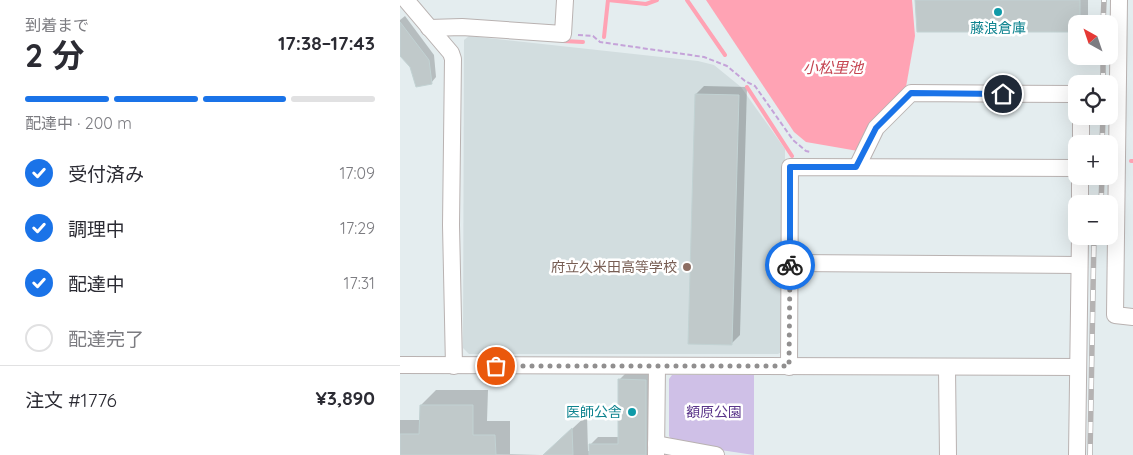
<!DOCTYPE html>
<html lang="ja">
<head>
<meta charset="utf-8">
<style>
	body { margin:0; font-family:Quicksand,"Noto Sans JP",sans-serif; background:#f2f2f3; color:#2b2b33; height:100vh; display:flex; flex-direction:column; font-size:19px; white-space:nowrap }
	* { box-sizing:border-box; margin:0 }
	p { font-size:16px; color:#7c7c81 }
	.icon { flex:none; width:28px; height:28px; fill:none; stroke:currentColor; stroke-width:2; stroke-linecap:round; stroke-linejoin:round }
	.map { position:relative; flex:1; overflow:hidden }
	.drawer { display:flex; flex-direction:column; background:#fff; width:400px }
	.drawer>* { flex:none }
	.needle { width:32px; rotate:320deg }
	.controls { position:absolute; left:668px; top:15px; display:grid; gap:10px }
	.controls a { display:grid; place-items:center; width:50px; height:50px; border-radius:10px; background:#fff; box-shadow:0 5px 20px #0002; font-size:25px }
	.pin { position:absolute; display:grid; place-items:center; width:42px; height:42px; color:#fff; margin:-21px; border:2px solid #fff; border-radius:50%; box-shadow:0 1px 5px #0007 }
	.courier { position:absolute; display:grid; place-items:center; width:50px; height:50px; margin:-25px; border:4px solid #1a73e8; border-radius:50%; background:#fff; color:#222; box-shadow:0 1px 6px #0007 }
	.summary em { font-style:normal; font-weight:700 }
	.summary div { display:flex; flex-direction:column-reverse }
	.summary { display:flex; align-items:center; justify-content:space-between; height:85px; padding:0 25px }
	h1 { font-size:32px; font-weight:700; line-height:38px }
	.bar { display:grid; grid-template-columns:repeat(4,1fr); gap:8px 5px; align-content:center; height:60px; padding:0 25px }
	.bar i { height:6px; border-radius:4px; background:#e1e1e2 }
	.bar .active { background:#1a73e8 }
	.bar p { grid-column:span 4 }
	.line { display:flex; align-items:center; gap:12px; padding:0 25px; border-top:1px solid #e1e1e2 }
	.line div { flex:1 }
	ol { padding:0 25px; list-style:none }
	li { display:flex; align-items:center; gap:15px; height:55px }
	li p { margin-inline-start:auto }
	li .icon { padding:5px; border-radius:50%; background:#1a73e8; color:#fff; stroke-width:4 }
	li:last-child { color:#7c7c81 }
	li i { width:28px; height:28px; border:2px solid #e1e1e2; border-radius:50% }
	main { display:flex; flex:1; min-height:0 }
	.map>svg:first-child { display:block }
</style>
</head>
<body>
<main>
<section class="drawer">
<div class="summary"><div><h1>2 分</h1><p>到着まで</p></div><em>17:38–17:43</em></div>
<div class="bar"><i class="active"></i><i class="active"></i><i class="active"></i><i></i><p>配達中 · 200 m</p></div>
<ol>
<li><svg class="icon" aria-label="check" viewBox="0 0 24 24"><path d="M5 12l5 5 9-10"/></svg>受付済み<p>17:09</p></li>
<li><svg class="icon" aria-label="check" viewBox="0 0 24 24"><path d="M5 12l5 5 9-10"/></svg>調理中<p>17:29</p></li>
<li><svg class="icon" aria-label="check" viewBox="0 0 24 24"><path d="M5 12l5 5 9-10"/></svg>配達中<p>17:31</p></li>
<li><i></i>配達完了</li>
</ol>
<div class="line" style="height:65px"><div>注文 #1776</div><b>¥3,890</b></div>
</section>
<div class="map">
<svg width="733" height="455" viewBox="0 0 733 455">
	<rect width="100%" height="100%" fill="#e4edef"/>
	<polygon fill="#d2dddf" points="69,36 298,61 314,65 341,87 385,149 385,350 378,354 69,354 63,348 64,40"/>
	<polygon fill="#cfc0e7" points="272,375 354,375 354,455 274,443 269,436 269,379"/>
	<polygon fill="#ffa3b4" points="306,0 512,0 515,36 506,87 458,151 406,142 394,132"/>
	<g fill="#0003">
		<polygon points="516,0 688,0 688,23 676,24 676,31 518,31"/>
		<polygon points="5,16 34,55 36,77 31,83 0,54 0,20"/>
		<polygon points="304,86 347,87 340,335 332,343 296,94"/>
		<polygon points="227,372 254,372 254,455 144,455 187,415 188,451 190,451 190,445 198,437 219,437 219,380"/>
		<polygon points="36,390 88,390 87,421 110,421 110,454 140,455 0,454 0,420 21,420 21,405"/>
	</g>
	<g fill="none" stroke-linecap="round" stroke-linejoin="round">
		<g stroke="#ffa3b4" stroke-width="4">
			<polyline points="287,0 325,55"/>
			<polyline points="204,37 208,0 246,4 257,0"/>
			<polyline points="163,41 183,42"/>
			<polyline points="347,87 392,156"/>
			<polyline points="731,161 733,161"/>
		</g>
	</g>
	<g fill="#c0c9ca" stroke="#c2d2d3">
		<polygon points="515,0 680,0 680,24 676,24 676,32 517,32"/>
		<polygon points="0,22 29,60 32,84 16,87 10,67 0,56"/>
		<polygon points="295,94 339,95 332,345 288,344"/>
		<polygon points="218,379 246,380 246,455 189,455 189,444 218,444"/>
		<polygon points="20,405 73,405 73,435 95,435 96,455 0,455 0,434 19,434"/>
		<polygon points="172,428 173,455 143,455"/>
	</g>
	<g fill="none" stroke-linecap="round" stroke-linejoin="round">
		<g stroke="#b9b2b1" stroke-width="18">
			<g id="minor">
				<polyline points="6,0 51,53 53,59 51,225 54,366"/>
				<polyline points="719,0 715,315 733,317"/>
				<polyline points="29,28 62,27 163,34 165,0"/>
				<polyline points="681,144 681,116"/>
				<polyline points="457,167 476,128 511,93 676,94"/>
				<polyline points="680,204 680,176"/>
				<polyline points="390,263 679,265"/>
				<polyline points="0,365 678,367"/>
				<polyline points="389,367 390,167 676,168"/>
				<polyline points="547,368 548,455"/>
				<polyline points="256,444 316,455"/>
				<polyline points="256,455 257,366"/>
				<polyline points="677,455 680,236"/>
			</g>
		</g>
		<polyline stroke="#c5a3d9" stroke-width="2" stroke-dasharray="5 2.5" stroke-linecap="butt" points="178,35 193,36 200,42 304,57 327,66 345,81 355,86 393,140 406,151 411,152"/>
		<use href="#minor" stroke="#fff" stroke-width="16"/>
		<g stroke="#b5b3b3" stroke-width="5.5">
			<g id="rail">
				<polyline points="703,24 704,0"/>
				<polyline points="703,84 703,56"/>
				<polyline points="702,144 703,116"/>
				<polyline points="701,204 702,176"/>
				<polyline points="690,455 694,236"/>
			</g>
		</g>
		<use href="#rail" stroke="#fff" stroke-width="4" stroke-dasharray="11" stroke-linecap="butt"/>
	</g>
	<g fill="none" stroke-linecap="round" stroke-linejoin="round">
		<polyline stroke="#918f8f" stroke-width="5" stroke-dasharray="0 9" points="96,366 389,366 390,265"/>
		<polyline stroke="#1a73e8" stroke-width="6" points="390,265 390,167 456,167 476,128 511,93 603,94"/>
	</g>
	<g fill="#0f9aa8" stroke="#fff" stroke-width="2">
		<circle cx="598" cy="12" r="5"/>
		<circle cx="232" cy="412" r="5"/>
	</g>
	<circle fill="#8d6e63" stroke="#fff" stroke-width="2" cx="287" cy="267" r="5"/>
	<g text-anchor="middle" stroke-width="5" stroke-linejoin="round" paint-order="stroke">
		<g font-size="14" fill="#0d838f" stroke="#fff">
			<text x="598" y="33">藤浪倉庫</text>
			<text x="222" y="417" text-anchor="end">医師公舎</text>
		</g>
		<g font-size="14" fill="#785e54" stroke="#fff" text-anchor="end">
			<text x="277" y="272">府立久米田高等学校</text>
		</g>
		<g font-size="14" fill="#5a358a" stroke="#fff">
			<text x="314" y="417">額原公園</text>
		</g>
		<g font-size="15" font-style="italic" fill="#c54451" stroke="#fff">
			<text x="433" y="73">小松里池</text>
		</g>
	</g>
</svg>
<div class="controls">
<a><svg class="needle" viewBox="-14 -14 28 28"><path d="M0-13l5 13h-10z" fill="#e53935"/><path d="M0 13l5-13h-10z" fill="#7c7c81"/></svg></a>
<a><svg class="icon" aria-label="locate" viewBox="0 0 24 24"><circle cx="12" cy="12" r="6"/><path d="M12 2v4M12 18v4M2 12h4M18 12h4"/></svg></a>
<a>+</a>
<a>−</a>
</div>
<div class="pin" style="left:96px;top:366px;background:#ea580c"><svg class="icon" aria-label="bag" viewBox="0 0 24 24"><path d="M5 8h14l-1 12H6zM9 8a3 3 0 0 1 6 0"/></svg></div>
<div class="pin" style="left:603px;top:94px;background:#1f2937"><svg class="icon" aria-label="home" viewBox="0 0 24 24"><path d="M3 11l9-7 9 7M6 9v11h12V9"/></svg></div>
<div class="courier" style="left:390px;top:265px"><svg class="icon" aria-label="bike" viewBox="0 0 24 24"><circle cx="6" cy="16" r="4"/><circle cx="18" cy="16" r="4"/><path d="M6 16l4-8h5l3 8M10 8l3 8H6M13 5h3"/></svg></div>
</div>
</main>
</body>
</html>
